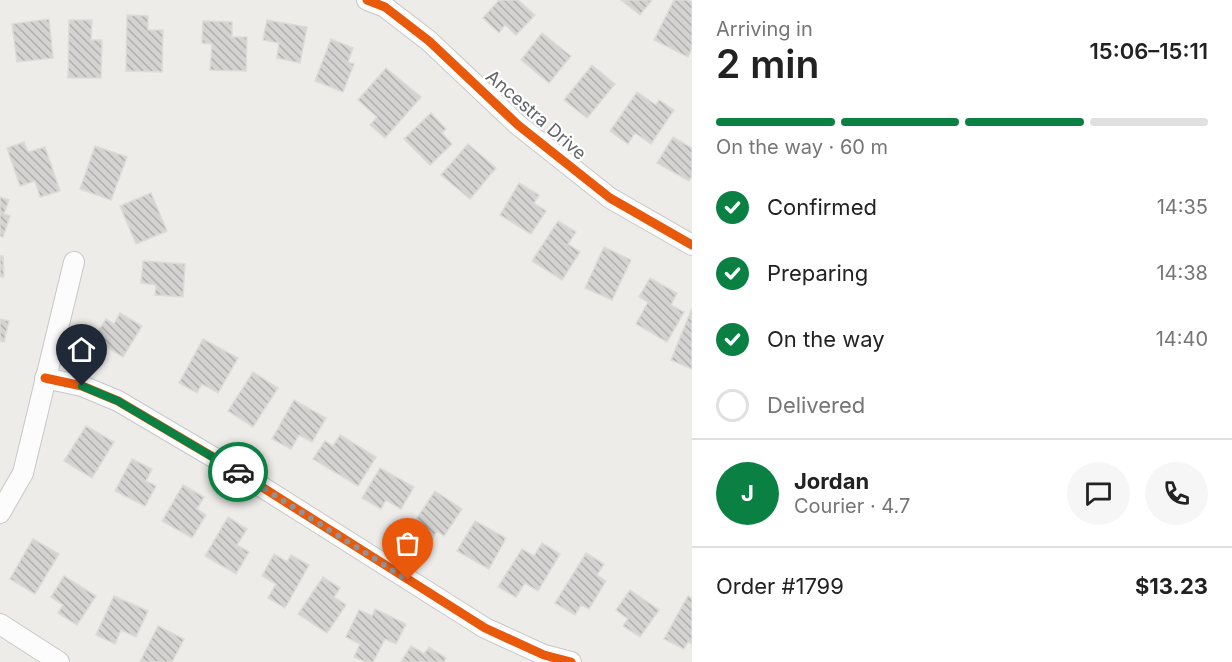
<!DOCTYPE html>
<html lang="en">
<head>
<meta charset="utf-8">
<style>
	body { margin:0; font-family:Inter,sans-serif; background:#f6f6f6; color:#222; height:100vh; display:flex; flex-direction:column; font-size:22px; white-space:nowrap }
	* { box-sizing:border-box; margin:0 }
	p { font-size:20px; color:#767676 }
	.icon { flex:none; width:33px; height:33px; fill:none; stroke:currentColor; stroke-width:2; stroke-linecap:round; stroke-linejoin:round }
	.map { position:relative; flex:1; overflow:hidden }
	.sheet { display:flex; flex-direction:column; background:#fff; width:540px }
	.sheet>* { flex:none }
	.pin { position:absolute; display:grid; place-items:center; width:51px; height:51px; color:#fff; margin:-62px -26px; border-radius:50% 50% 50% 0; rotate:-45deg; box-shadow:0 0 6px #0007 }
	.pin .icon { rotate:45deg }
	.courier { position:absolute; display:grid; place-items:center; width:60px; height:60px; margin:-30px; border:4px solid #0b8043; border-radius:50%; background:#fff; color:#222; box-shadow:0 2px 8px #0007 }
	.head em { font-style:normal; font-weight:600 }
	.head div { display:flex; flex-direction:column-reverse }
	.head { display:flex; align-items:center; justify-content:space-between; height:102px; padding:0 24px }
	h1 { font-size:39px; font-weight:600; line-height:45px }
	.bar { display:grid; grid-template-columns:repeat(4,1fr); gap:9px 6px; align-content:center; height:72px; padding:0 24px }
	.bar i { height:8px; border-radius:4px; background:#e0e0e0 }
	.bar .active { background:#0b8043 }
	.bar p { grid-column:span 4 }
	.line { display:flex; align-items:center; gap:15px; padding:0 24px; border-top:2px solid #e0e0e0 }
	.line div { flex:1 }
	.round { display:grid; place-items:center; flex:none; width:63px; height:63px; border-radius:32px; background:#f6f6f6 }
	ol { padding:0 24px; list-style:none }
	li { display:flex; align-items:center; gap:18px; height:66px }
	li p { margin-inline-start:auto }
	li .icon { padding:6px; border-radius:50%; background:#0b8043; color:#fff; stroke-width:4 }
	li:last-child { color:#767676 }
	li i { width:33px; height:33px; border:3px solid #e0e0e0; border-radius:50% }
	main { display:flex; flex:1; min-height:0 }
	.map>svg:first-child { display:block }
</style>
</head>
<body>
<main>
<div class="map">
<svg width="692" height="662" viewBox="0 0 692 662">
	<defs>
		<pattern id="building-back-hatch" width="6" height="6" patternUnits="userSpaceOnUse" patternTransform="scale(1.5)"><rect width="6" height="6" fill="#d4d3d2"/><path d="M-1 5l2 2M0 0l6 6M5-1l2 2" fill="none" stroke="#afafae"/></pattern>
	</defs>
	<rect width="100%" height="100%" fill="#edece9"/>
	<g fill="url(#building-back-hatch)" stroke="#dcdbd8" stroke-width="1.5">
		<polygon points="499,0 518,0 535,15 516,35 505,25 499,33 483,18"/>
		<polygon points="621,0 652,0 640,15"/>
		<polygon points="674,0 687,0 692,2 692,48 688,57 654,40"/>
		<polygon points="127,15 148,16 148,30 163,30 162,72 126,71"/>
		<polygon points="49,19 53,58 17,62 12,24"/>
		<polygon points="69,20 92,20 91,40 102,40 101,78 68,78"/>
		<polygon points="267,20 307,27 300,63 277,58 279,43 263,40"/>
		<polygon points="203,21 232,22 232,37 247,37 246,71 210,70 212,44 202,43"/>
		<polygon points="542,33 571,56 549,83 521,60"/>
		<polygon points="331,39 353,48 348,62 354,64 343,92 315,81"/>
		<polygon points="592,65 615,84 587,118 564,100"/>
		<polygon points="386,68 421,97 385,138 370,125 377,117 358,100"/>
		<polygon points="637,92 656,105 659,100 674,110 651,144 635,133 628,144 610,131"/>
		<polygon points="431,113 446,129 442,133 452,144 430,165 404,139"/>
		<polygon points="673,137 692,148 692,176 689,181 657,163"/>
		<polygon points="24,142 28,152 45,147 60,191 40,197 35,181 20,186 7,148"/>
		<polygon points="468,144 496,168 470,199 441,175"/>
		<polygon points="95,146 127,157 111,200 80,189"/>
		<polygon points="519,183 539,195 534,203 546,211 531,234 500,215"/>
		<polygon points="151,193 167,231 136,244 120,206"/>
		<polygon points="0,197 9,200 4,214 10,216 3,237 0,236"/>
		<polygon points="558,221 576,232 568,244 580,252 562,280 532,261"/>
		<polygon points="604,247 631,260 612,300 585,288"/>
		<polygon points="0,256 3,256 4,277 0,277"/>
		<polygon points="143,261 185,264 183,297 155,295 156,285 141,283"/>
		<polygon points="650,278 677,293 671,305 684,312 667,342 636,324 648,302 639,297"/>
		<polygon points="692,308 692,369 671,360"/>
		<polygon points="120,313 142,326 123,357 93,339 106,319 114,324"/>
		<polygon points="0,319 9,321 4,342 0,341"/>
		<polygon points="203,339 238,358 218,393 202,384 197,393 179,383"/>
		<polygon points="253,372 278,388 253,427 228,411"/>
		<polygon points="294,400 326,418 312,442 299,435 291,449 272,439"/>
		<polygon points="86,426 114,442 92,478 64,461"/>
		<polygon points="340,435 376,457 358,486 313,459 325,441 333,446"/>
		<polygon points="132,459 152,469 146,481 156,486 145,506 115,491"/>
		<polygon points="380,468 414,487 401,509 386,500 381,509 362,498"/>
		<polygon points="183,485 204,497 197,509 206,515 192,538 162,521"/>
		<polygon points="435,491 462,509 444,536 437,531 430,543 409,530"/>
		<polygon points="228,517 247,529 237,545 249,552 236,574 205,556"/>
		<polygon points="475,521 506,538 489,569 457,551"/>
		<polygon points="33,539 59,554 35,594 10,579"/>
		<polygon points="542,543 560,554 538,591 525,583 516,597 498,587 522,549 534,556"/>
		<polygon points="586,553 604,564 597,575 606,581 589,609 581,605 575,615 555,603"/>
		<polygon points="274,554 287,562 291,555 309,565 285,608 268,598 276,584 262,576"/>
		<polygon points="64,576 96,596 77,625 58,613 63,605 51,597"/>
		<polygon points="323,577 340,588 334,597 346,605 327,633 298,614"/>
		<polygon points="630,590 659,610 640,637 623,626 628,619 616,610"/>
		<polygon points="114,596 148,611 136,637 121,630 115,644 96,635"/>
		<polygon points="688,596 692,598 692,644 688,642 684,649 664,639"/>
		<polygon points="375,609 406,624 396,644 385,639 373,662 366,662 354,657 360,644 346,637 359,610 372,616"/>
		<polygon points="158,626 184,639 172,662 140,662"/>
		<polygon points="411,646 424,654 429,647 446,658 444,662 401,662"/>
	</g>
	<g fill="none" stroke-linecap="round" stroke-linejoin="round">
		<g stroke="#c8c8c8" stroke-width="22">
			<g id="street">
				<polyline points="367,0 385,7 429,41 518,125 610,198 692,245"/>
				<polyline points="45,378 82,386 118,401 235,470 485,628 544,655 571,662"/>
				<polyline points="0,513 23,473 74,262"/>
				<polyline points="0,624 59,662"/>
			</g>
		</g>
		<use href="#street" stroke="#fcfcfc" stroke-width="20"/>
		<g stroke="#fff" stroke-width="13">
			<g id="cycleway">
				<polyline points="367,0 385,7 429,41 518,125 610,198 692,245"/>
				<polyline points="45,378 82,386 118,401 235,470 485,628 544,655 571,662"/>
			</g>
		</g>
		<use href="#cycleway" stroke="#e8590c" stroke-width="9"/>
	</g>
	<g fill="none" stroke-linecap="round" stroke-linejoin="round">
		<polyline stroke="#919294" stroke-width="6" stroke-dasharray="0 10.8" points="238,472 408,580"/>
		<polyline stroke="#0b8043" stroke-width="8" points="82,386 118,401 238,472"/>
	</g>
	<g text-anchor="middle" stroke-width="4.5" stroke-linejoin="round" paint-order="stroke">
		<g font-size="18" fill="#5f6266" stroke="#fff">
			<text transform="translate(536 115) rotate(41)" y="6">Ancestra Drive</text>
		</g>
	</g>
</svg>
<div class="pin" style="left:408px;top:580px;background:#ea580c"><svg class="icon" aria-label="bag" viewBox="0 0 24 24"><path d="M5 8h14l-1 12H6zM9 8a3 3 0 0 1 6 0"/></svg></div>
<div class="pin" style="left:82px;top:386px;background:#1f2937"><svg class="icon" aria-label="home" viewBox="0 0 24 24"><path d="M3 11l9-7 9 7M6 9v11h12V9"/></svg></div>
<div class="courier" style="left:238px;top:472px"><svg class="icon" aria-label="car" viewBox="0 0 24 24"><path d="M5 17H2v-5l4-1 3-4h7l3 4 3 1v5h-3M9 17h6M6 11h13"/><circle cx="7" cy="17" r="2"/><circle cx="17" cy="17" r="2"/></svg></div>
</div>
<section class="sheet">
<div class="head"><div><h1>2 min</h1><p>Arriving in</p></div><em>15:06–15:11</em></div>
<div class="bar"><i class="active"></i><i class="active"></i><i class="active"></i><i></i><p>On the way · 60 m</p></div>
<ol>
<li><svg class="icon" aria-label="check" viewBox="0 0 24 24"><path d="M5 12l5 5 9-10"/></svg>Confirmed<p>14:35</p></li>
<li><svg class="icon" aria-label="check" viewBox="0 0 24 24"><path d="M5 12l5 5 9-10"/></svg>Preparing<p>14:38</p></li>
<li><svg class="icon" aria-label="check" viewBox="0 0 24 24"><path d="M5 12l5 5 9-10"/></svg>On the way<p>14:40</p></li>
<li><i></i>Delivered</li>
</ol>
<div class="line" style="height:108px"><b class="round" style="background:#0b8043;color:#fff">J</b><div><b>Jordan</b><p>Courier · 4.7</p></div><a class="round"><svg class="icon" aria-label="chat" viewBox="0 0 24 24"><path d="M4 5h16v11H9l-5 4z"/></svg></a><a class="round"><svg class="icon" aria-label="phone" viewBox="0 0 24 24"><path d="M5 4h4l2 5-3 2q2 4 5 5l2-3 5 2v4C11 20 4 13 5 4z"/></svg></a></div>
<div class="line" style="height:78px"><div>Order #1799</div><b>$13.23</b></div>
</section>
</main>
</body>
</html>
